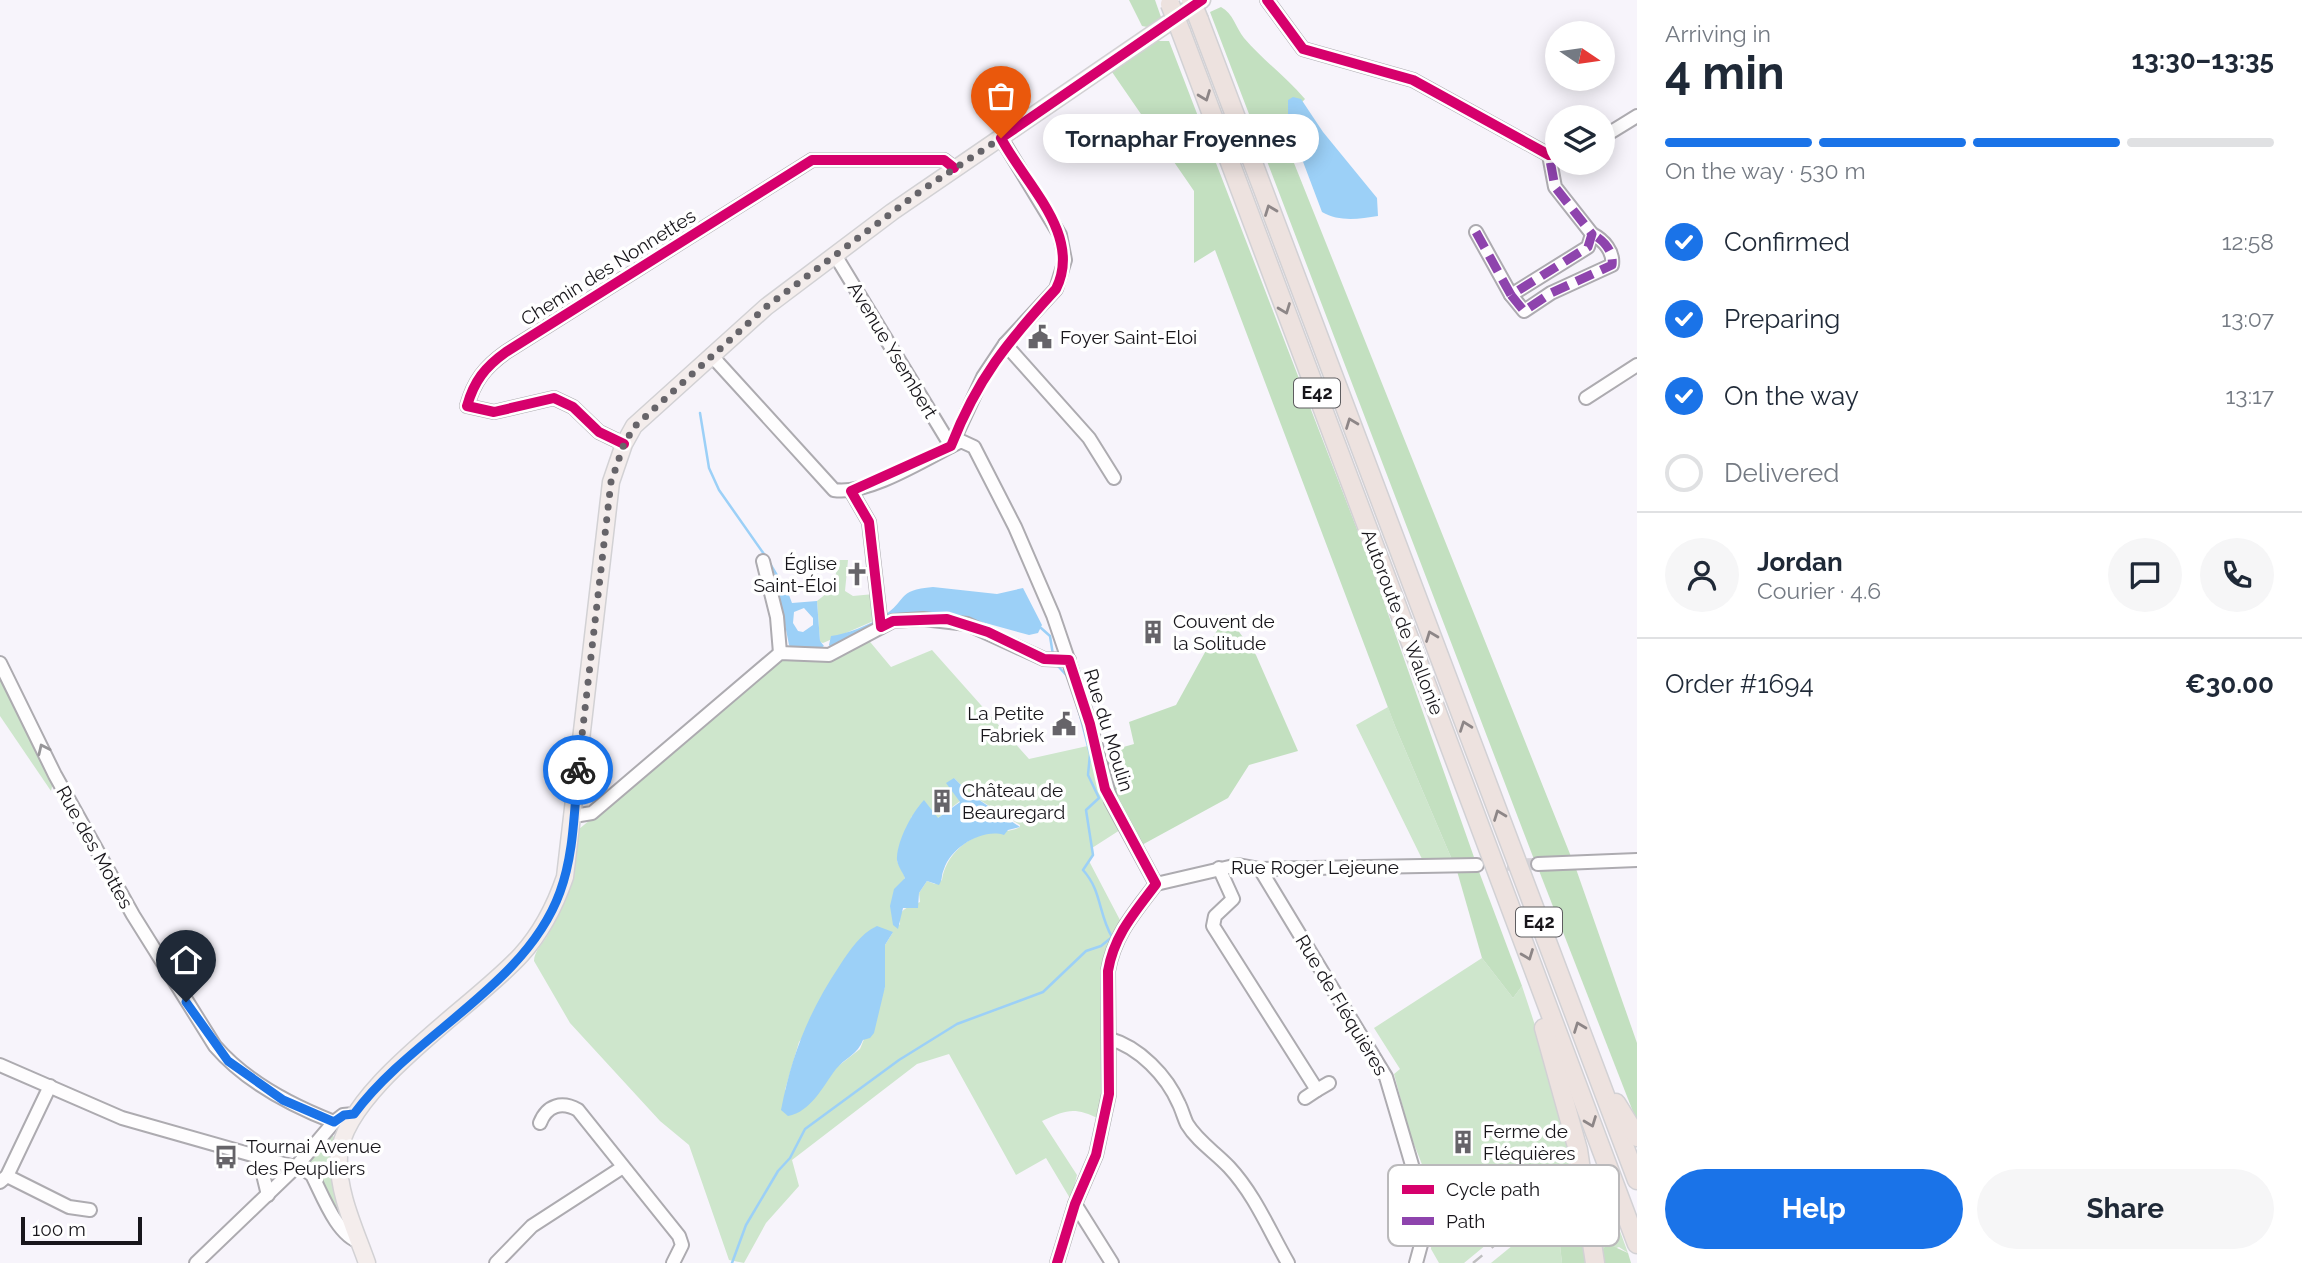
<!DOCTYPE html>
<html lang="en">
<head>
<meta charset="utf-8">
<style>
	body { margin:0; font-family:Raleway,sans-serif; background:#f6f6f7; color:#1f2937; height:100vh; display:flex; flex-direction:column; font-size:26px; white-space:nowrap }
	* { box-sizing:border-box; margin:0 }
	p { font-size:23px; color:#747a83 }
	.icon { flex:none; width:38px; height:38px; fill:none; stroke:currentColor; stroke-width:2; stroke-linecap:round; stroke-linejoin:round }
	.map { position:relative; flex:1; overflow:hidden }
	.drawer { display:flex; flex-direction:column; background:#fff; width:665px }
	.drawer>* { flex:none }
	.needle { width:46px; rotate:103deg }
	.buttons { position:absolute; left:1545px; top:21px; display:grid; gap:14px }
	.buttons a { display:grid; place-items:center; width:70px; height:70px; border-radius:50%; background:#fff; box-shadow:0 4px 18px #0003; font-size:35px }
	.scale { position:absolute; left:21px; bottom:18px; width:121px; box-sizing:border-box; padding-left:7px; border:4px solid #18161b; border-top:0; font-size:19px; line-height:24px; white-space:nowrap; color:#18161b; -webkit-text-stroke:5px #fff; paint-order:stroke }
	.pin { position:absolute; display:grid; place-items:center; width:60px; height:60px; color:#fff; margin:-72px -30px; border-radius:50% 50% 50% 0; rotate:-45deg; box-shadow:0 0 7px #0007 }
	.pin .icon { rotate:45deg }
	.courier { position:absolute; display:grid; place-items:center; width:70px; height:70px; margin:-35px; border:5px solid #1a73e8; border-radius:50%; background:#fff; color:#222; box-shadow:0 2px 9px #0007 }
	.bubble { position:absolute; height:49px; border-radius:24px; background:#fff; box-shadow:0 4px 18px #0003; font-size:23px; font-weight:700; line-height:49px; text-align:center }
	.summary em { font-style:normal; font-weight:700 }
	.summary div { display:flex; flex-direction:column-reverse }
	.summary { display:flex; align-items:center; justify-content:space-between; height:119px; padding:0 28px }
	h1 { font-size:46px; font-weight:700; line-height:52px }
	.bar { display:grid; grid-template-columns:repeat(4,1fr); gap:10px 7px; align-content:center; height:84px; padding:0 28px }
	.bar i { height:9px; border-radius:5px; background:#e0e1e3 }
	.bar .selected { background:#1a73e8 }
	.bar p { grid-column:span 4 }
	.line { display:flex; align-items:center; gap:18px; padding:0 28px; border-top:2px solid #e0e1e3 }
	.line div { flex:1 }
	.round { display:grid; place-items:center; flex:none; width:74px; height:74px; border-radius:37px; background:#f6f6f7 }
	ol { padding:0 28px; list-style:none }
	li { display:flex; align-items:center; gap:21px; height:77px }
	li p { margin-inline-start:auto }
	li .icon { padding:7px; border-radius:50%; background:#1a73e8; color:#fff; stroke-width:4 }
	li:last-child { color:#747a83 }
	li i { width:38px; height:38px; border:4px solid #e0e1e3; border-radius:50% }
	.primary-button { display:flex; gap:14px; margin-top:auto; padding:14px 28px }
	.primary-button a { flex:1; height:80px; border-radius:42px; background:#1a73e8; color:#fff; font-size:28px; font-weight:700; line-height:80px; text-align:center }
	.primary-button a+a { background:#f6f6f7; color:#1f2937 }
	main { display:flex; flex:1; min-height:0 }
	.map>svg:first-child { display:block }
</style>
</head>
<body>
<main>
<div class="map">
<svg width="1637" height="1263" viewBox="0 0 1637 1263">
	<rect width="100%" height="100%" fill="#f7f4fb"/>
	<g fill="#cee6cc" fill-rule="evenodd">
		<polygon points="840,560 848,560 845,591 853,596 874,594 878,619 823,643 820,642 817,601 831,590"/>
		<path d="M866,637L891,667L932,650L1029,759L1092,745L1120,830L1092,848L1093,855L1089,861L1121,922L1101,972L1105,1089L1100,1119C1074,1107 1068,1109 1042,1121L1077,1175L1071,1200L1046,1158L1016,1175L949,1054L917,1064L792,1160L799,1186L766,1223L744,1263L729,1260L689,1145L660,1121L570,1023L534,961C534,951 544,942 549,933C567,900 573,867 579,829L702,728L781,655H823ZM954,778L970,794L1020,825V827C1012,832 1001,831 992,832C968,835 945,856 942,880L935,884L927,881L919,893L920,902C906,909 898,908 900,925L892,917L905,877L897,861L912,816L938,818L960,801ZM893,932L885,945V987L860,1049L837,1067L785,1090L799,1042Z"/>
		<polygon points="0,664 55,775 51,791 0,716"/>
		<polygon points="1388,707 1395,726 1453,862 1424,863 1356,725"/>
		<path d="M1482,958L1513,998L1522,986C1543,1049 1563,1109 1572,1174L1464,1263H1439L1431,1249L1434,1195L1410,1134L1394,1074L1400,1069L1374,1028Z"/>
		<polygon points="331,1134 336,1139 342,1217 310,1162"/>
		<polygon points="1599,1174 1628,1253 1619,1247 1598,1255 1589,1182"/>
		<polygon points="1556,1210 1562,1263 1491,1263"/>
	</g>
	<g fill="#c3e0c0">
		<polygon points="1129,0 1155,0 1162,20 1152,28 1142,26"/>
		<path d="M1221,7C1233,13 1236,28 1244,38C1263,60 1286,77 1305,99L1285,120L1290,153L1572,859L1535,862L1210,12Z"/>
		<polygon points="1155,41 1169,41 1372,568 1475,860 1453,862 1395,726 1215,250 1194,263 1194,191 1112,72"/>
		<polygon points="1226,614 1256,655 1298,751 1249,765 1228,798 1140,846 1114,794 1102,753 1134,744 1129,722 1176,705"/>
		<polygon points="1575,866 1637,1043 1637,1122 1538,868"/>
		<polygon points="1478,869 1522,986 1513,998 1482,958 1457,871"/>
		<polygon points="1576,1195 1587,1263 1562,1263 1556,1210"/>
		<polygon points="1608,1244 1628,1253 1631,1263 1598,1263 1598,1255"/>
	</g>
	<g fill="#9cd0f7" fill-rule="evenodd">
		<path d="M1293,97L1301,99L1323,132L1377,198L1378,216C1359,219 1339,222 1322,212L1288,122V100Z"/>
		<path d="M784,582L792,603L817,601L820,641L824,646L818,650H793L789,645L778,589ZM804,608L813,618V625L803,632L798,631L793,623L794,612Z"/>
		<path d="M933,587L997,594L1023,588L1042,625L1038,633L1029,635L953,614H904L831,648L829,645L831,636C847,634 869,625 883,616C908,601 895,590 933,587Z"/>
		<path d="M954,778L970,794L1020,827L1008,830L1004,835C983,828 951,847 944,869C941,875 943,879 939,885L927,881L919,893L918,908H903L898,929L893,925L890,906L894,889L905,878C902,871 896,864 897,857C898,839 912,813 924,800L938,818L960,802L946,783Z"/>
		<path d="M877,926L893,932L885,945V987L874,1033L870,1038L863,1040C858,1054 845,1058 836,1069C823,1086 811,1112 788,1116L781,1110C792,1054 808,1013 840,965C850,950 860,934 877,926Z"/>
	</g>
	<g fill="none" stroke-linecap="round" stroke-linejoin="round">
		<g stroke="#9cd0f7" stroke-width="2.5">
			<polyline points="700,413 709,468 719,490 766,557"/>
			<polyline points="769,562 782,584"/>
			<polyline points="1041,628 1050,636 1053,655"/>
			<polyline points="1057,665 1068,677"/>
			<path d="M732,1263L746,1225L778,1171L790,1158L805,1129L899,1060L957,1024L1043,992L1086,951L1101,946L1112,937C1098,913 1102,891 1083,870L1093,855L1086,810L1099,798L1088,775L1090,754L1076,700"/>
		</g>
		<polyline stroke="#d6d3d9" stroke-width="12" stroke-dasharray="12 6" stroke-linecap="butt" points="1489,865 1538,864"/>
		<g stroke="#adabb0" stroke-width="16">
			<g id="minor">
				<polyline points="1267,0 1303,49 1413,80 1549,155 1558,155"/>
				<polyline points="1603,137 1637,116"/>
				<polyline points="1476,232 1511,295 1588,247 1592,234 1555,187 1549,155"/>
				<polyline points="835,255 951,446"/>
				<path d="M1511,295L1524,311L1551,293L1612,265C1614,252 1604,240 1592,234"/>
				<polyline points="1005,344 1089,438 1114,478"/>
				<path d="M711,355L834,490C868,496 930,456 961,441L974,447L1015,527L1053,615L1090,724L1111,801L1156,884"/>
				<polyline points="1586,398 1637,365"/>
				<path d="M624,444L599,432L573,407L554,398L494,412L467,406C474,381 485,367 506,352L812,160H944L954,168"/>
				<polyline points="951,446 983,377 1005,344 1056,289 1065,260 1060,235 1001,138"/>
				<polyline points="851,491 869,522 881,627"/>
				<polyline points="763,561 777,617 780,653"/>
				<path d="M0,663L55,775L133,915L215,1046C246,1082 290,1105 334,1122"/>
				<polyline points="574,816 592,813 780,653 829,655 893,621 923,619 967,624 1044,659 1069,660"/>
				<polyline points="1538,864 1637,860"/>
				<polyline points="1219,868 1233,899 1215,916 1213,926 1317,1090 1329,1083"/>
				<polyline points="1260,869 1386,1077 1422,1199 1425,1230 1416,1263"/>
				<polyline points="1156,884 1238,865 1260,869 1477,865"/>
				<path d="M1110,1039C1139,1047 1167,1076 1179,1104C1182,1110 1184,1118 1187,1124C1198,1142 1215,1152 1229,1167C1255,1195 1269,1230 1288,1263"/>
				<path d="M0,1065L122,1118L305,1170L312,1175C322,1194 337,1236 360,1242"/>
				<polyline points="1305,1098 1317,1090"/>
				<path d="M540,1123C547,1105 562,1101 578,1110L679,1236L682,1245L673,1263"/>
				<polyline points="259,1158 268,1195"/>
				<polyline points="7,1176 69,1207 90,1210"/>
				<polyline points="0,1182 7,1176 50,1086"/>
				<polyline points="1075,1204 1112,1263"/>
				<polyline points="196,1263 295,1168 334,1122 343,1115 354,1114"/>
				<polyline points="496,1263 532,1226 623,1167"/>
				<path d="M1057,1263L1075,1204L1096,1155L1109,1094L1108,971C1114,935 1135,912 1156,884"/>
			</g>
		</g>
		<g stroke="#d2d1d4" stroke-width="19">
			<path id="major" d="M367,1263C355,1229 337,1192 339,1156C344,1088 475,1006 521,955C542,932 555,906 565,877L611,482L624,444L634,426L766,307L892,212L1202,0"/>
		</g>
		<g stroke="#d2d1d4" stroke-width="21">
			<g id="highway">
				<polyline points="1199,20 1637,1180"/>
				<polyline points="1181,32 1637,1244"/>
				<polyline points="1544,1028 1578,1150 1595,1263"/>
				<polyline points="1616,1103 1637,1137"/>
			</g>
		</g>
		<use href="#minor" stroke="#fefdfe" stroke-width="12"/>
		<use href="#major" stroke="#f4edec" stroke-width="16"/>
		<use href="#highway" stroke="#ede2df" stroke-width="18"/>
		<g stroke="#bebebf" stroke-width="2.5" stroke-dasharray="12 12" stroke-linecap="butt">
			<polyline points="1589,1175 1595,1170"/>
			<polyline points="1473,1263 1574,1180"/>
		</g>
		<g stroke="#d2d1d4" stroke-width="21" stroke-linecap="butt">
			<g id="highway-bridge">
				<polyline points="1191,0 1199,20"/>
				<polyline points="1170,4 1181,32"/>
			</g>
		</g>
		<use href="#highway-bridge" stroke="#ede2df" stroke-width="18"/>
		<g stroke="#8e44ad" stroke-width="9" stroke-dasharray="18 9" stroke-linecap="butt">
			<polyline points="1476,232 1511,295 1588,247 1592,234 1555,187 1549,155"/>
			<path d="M1511,295L1524,311L1551,293L1612,265C1614,252 1604,240 1592,234"/>
		</g>
		<g stroke="#fff" stroke-width="15">
			<g id="cycleway">
				<polyline points="1267,0 1303,49 1413,80 1549,155 1558,155"/>
				<path d="M624,444L599,432L573,407L554,398L494,412L467,406C474,381 485,367 506,352L812,160H944L954,168"/>
				<path d="M1057,1263L1075,1204L1096,1155L1109,1094L1108,971C1114,935 1135,912 1156,884L1105,789L1090,724L1069,660L1044,659L988,632L947,619L893,621L881,627L869,522L851,491L951,446C977,379 1008,341 1056,289C1083,235 1025,184 1001,138L1202,0"/>
			</g>
		</g>
		<use href="#cycleway" stroke="#d6006c" stroke-width="10"/>
	</g>
	<defs><path id="oneway-chevron" d="M-2-3.5L2.5 0L-2 3.5" fill="none" stroke-width="1.6" stroke-linecap="round" stroke-linejoin="round" transform="scale(1.75)"/></defs>
	<g stroke="#8d8687">
		<use href="#oneway-chevron" transform="translate(1205 96) rotate(69)"/>
		<use href="#oneway-chevron" transform="translate(1270 210) rotate(-111)"/>
		<use href="#oneway-chevron" transform="translate(1285 309) rotate(69)"/>
		<use href="#oneway-chevron" transform="translate(1351 423) rotate(-111)"/>
		<use href="#oneway-chevron" transform="translate(1431 636) rotate(-111)"/>
		<use href="#oneway-chevron" transform="translate(1465 726) rotate(-110)"/>
		<use href="#oneway-chevron" transform="translate(1499 815) rotate(-111)"/>
		<use href="#oneway-chevron" transform="translate(1528 955) rotate(69)"/>
		<use href="#oneway-chevron" transform="translate(1579 1027) rotate(-111)"/>
		<use href="#oneway-chevron" transform="translate(1591 1122) rotate(69)"/>
	</g>
	<use stroke="#969598" href="#oneway-chevron" transform="translate(43 749) rotate(-115)"/>
	<g fill="none" stroke-linecap="round" stroke-linejoin="round">
		<polyline stroke="#666469" stroke-width="7" stroke-dasharray="0 12.6" points="578,770 611,482 624,444 635,426 766,307 922,190 1001,138"/>
		<path stroke="#1a73e8" stroke-width="9" d="M186,1002L228,1061L283,1100L334,1122L344,1115L354,1114C412,1035 526,986 560,892C574,854 574,811 578,770"/>
	</g>
	<defs>
		<g id="civic-bare" transform="scale(1.89)"><path d="M-.6-6.5H3V-4.5H.6V-3L4-1V1h2V6H-6V1h2V-1L-.6-3ZM-1.2 2.5V6h2.4V2.5Z" fill="#666469" stroke="#fff" stroke-width="2.5" paint-order="stroke"/></g>
		<g id="church-bare" transform="scale(1.89)"><path d="M-1.2-6h2.4v3.5h3.3v2.4h-3.3V6h-2.4V-.1h-3.3v-2.4h3.3Z" fill="#666469" stroke="#fff" stroke-width="2.5" paint-order="stroke"/></g>
		<g id="building-bare" transform="scale(1.89)"><path d="M-4-6H4V6H1V3H-1V6H-4ZM-2.5-4.3h1.7v1.8h-1.7ZM.8-4.3h1.7v1.8H.8ZM-2.5-1h1.7V.8h-1.7ZM.8-1h1.7V.8H.8Z" fill="#666469" stroke="#fff" stroke-width="2.5" paint-order="stroke"/></g>
		<g id="bus-bare" transform="scale(1.89)"><path d="M-5-6H5V4H4V6H2V4H-2V6H-4V4H-5ZM-3.5-4V0h7V-4ZM-3.5 1.2v1.5H-2V1.2ZM2 1.2v1.5H3.5V1.2Z" fill="#666469" stroke="#fff" stroke-width="2.5" paint-order="stroke"/></g>
	</defs>
	<g fill-rule="evenodd">
		<use href="#civic-bare" x="1040" y="337"/>
		<use href="#church-bare" x="857" y="574"/>
		<use href="#building-bare" x="1153" y="632"/>
		<use href="#civic-bare" x="1064" y="724"/>
		<use href="#building-bare" x="942" y="801"/>
		<use href="#building-bare" x="1463" y="1142"/>
		<use href="#bus-bare" x="226" y="1157"/>
	</g>
	<g text-anchor="middle" stroke-width="7" stroke-linejoin="round" paint-order="stroke">
		<g fill="#fff" stroke="#5d5c5f" stroke-width="2">
			<rect x="1294" y="378.5" width="46" height="29" rx="5"/>
			<rect x="1516" y="907.5" width="46" height="29" rx="5"/>
		</g>
		<g font-size="18" font-weight="bold" fill="#18161b">
			<text x="1317" y="399">E42</text>
			<text x="1539" y="928">E42</text>
		</g>
		<g font-size="19" fill="#18161b" stroke="#fff">
			<text transform="translate(608 267) rotate(-32)" y="7">Chemin des Nonnettes</text>
			<text transform="translate(893 350) rotate(59)" y="7">Avenue Ysembert</text>
			<text transform="translate(1403 622) rotate(69)" y="7">Autoroute de Wallonie</text>
			<text transform="translate(1109 730) rotate(73)" y="7">Rue du Moulin</text>
			<text transform="translate(95 847) rotate(61)" y="7">Rue des Mottes</text>
			<text x="1315" y="874">Rue Roger Lejeune</text>
			<text transform="translate(1342 1005) rotate(59)" y="7">Rue de Fléquières</text>
		</g>
		<g font-size="19" fill="#18161b" stroke="#fff" text-anchor="start">
			<text x="1060" y="344">Foyer Saint-Eloi</text>
			<text x="837" y="570" text-anchor="end">Église<tspan x="837" dy="22">Saint-Éloi</tspan></text>
			<text x="1173" y="628">Couvent de<tspan x="1173" dy="22">la Solitude</tspan></text>
			<text x="1044" y="720" text-anchor="end">La Petite<tspan x="1044" dy="22">Fabriek</tspan></text>
			<text x="962" y="797">Château de<tspan x="962" dy="22">Beauregard</tspan></text>
			<text x="1483" y="1138">Ferme de<tspan x="1483" dy="22">Fléquières</tspan></text>
			<text x="246" y="1153">Tournai Avenue<tspan x="246" dy="22">des Peupliers</tspan></text>
		</g>
	</g>
	<rect x="1388" y="1165" width="231" height="81" rx="10" fill="#fff" stroke="#bab9bb" stroke-width="2"/>
	<rect x="1402" y="1185" width="32" height="9" fill="#d6006c"/>
	<rect x="1402" y="1217" width="32" height="8" fill="#8e44ad"/>
	<g font-size="19" fill="#18161b">
		<text x="1446" y="1196">Cycle path</text>
		<text x="1446" y="1228">Path</text>
	</g>
</svg>
<div class="buttons">
<a><svg class="needle" viewBox="-14 -14 28 28"><path d="M0-13l5 13h-10z" fill="#e53935"/><path d="M0 13l5-13h-10z" fill="#747a83"/></svg></a>
<a><svg class="icon" aria-label="layers" viewBox="0 0 24 24"><path d="M12 4l9 5-9 5-9-5zM3 14l9 5 9-5"/></svg></a>
</div>
<div class="scale">100 m</div>
<div class="pin" style="left:1001px;top:138px;background:#ea580c"><svg class="icon" aria-label="bag" viewBox="0 0 24 24"><path d="M5 8h14l-1 12H6zM9 8a3 3 0 0 1 6 0"/></svg></div>
<div class="pin" style="left:186px;top:1002px;background:#1f2937"><svg class="icon" aria-label="home" viewBox="0 0 24 24"><path d="M3 11l9-7 9 7M6 9v11h12V9"/></svg></div>
<div class="courier" style="left:578px;top:770px"><svg class="icon" aria-label="bike" viewBox="0 0 24 24"><circle cx="6" cy="16" r="4"/><circle cx="18" cy="16" r="4"/><path d="M6 16l4-8h5l3 8M10 8l3 8H6M13 5h3"/></svg></div>
<div class="bubble" style="left:1043px;top:114px;width:276px">Tornaphar Froyennes</div>
</div>
<section class="drawer">
<div class="summary"><div><h1>4 min</h1><p>Arriving in</p></div><em>13:30–13:35</em></div>
<div class="bar"><i class="selected"></i><i class="selected"></i><i class="selected"></i><i></i><p>On the way · 530 m</p></div>
<ol>
<li><svg class="icon" aria-label="check" viewBox="0 0 24 24"><path d="M5 12l5 5 9-10"/></svg>Confirmed<p>12:58</p></li>
<li><svg class="icon" aria-label="check" viewBox="0 0 24 24"><path d="M5 12l5 5 9-10"/></svg>Preparing<p>13:07</p></li>
<li><svg class="icon" aria-label="check" viewBox="0 0 24 24"><path d="M5 12l5 5 9-10"/></svg>On the way<p>13:17</p></li>
<li><i></i>Delivered</li>
</ol>
<div class="line" style="height:126px"><a class="round"><svg class="icon" aria-label="person" viewBox="0 0 24 24"><circle cx="12" cy="8" r="4"/><path d="M4 21q1-7 8-7t8 7"/></svg></a><div><b>Jordan</b><p>Courier · 4.6</p></div><a class="round"><svg class="icon" aria-label="chat" viewBox="0 0 24 24"><path d="M4 5h16v11H9l-5 4z"/></svg></a><a class="round"><svg class="icon" aria-label="phone" viewBox="0 0 24 24"><path d="M5 4h4l2 5-3 2q2 4 5 5l2-3 5 2v4C11 20 4 13 5 4z"/></svg></a></div>
<div class="line" style="height:91px"><div>Order #1694</div><b>€30.00</b></div>
<div class="primary-button"><a>Help</a><a>Share</a></div>
</section>
</main>
</body>
</html>
